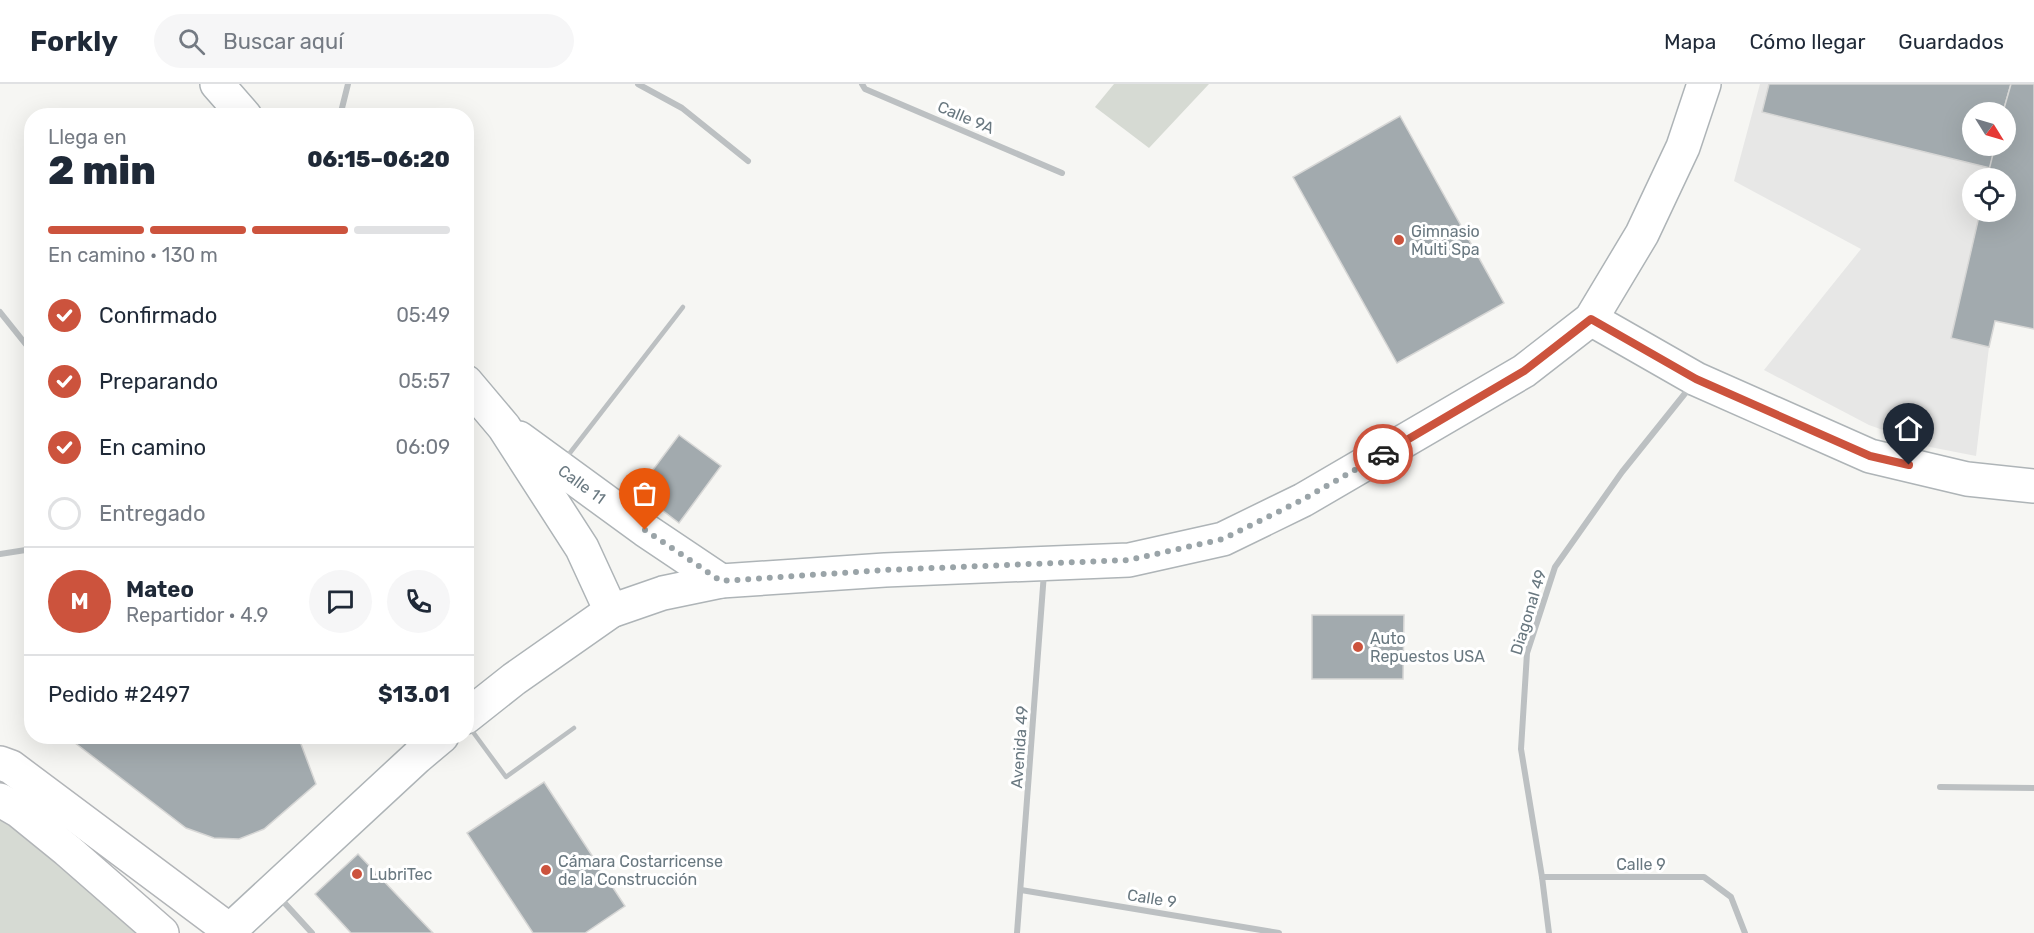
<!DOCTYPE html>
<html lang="es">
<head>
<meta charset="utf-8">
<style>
	body { margin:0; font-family:Rubik,sans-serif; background:#f6f6f7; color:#1f2937; height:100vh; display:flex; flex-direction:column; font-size:22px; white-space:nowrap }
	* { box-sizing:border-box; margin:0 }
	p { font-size:20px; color:#747a83 }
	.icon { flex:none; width:33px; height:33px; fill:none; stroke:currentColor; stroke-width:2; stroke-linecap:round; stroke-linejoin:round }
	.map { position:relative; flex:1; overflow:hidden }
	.details { position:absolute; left:24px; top:24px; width:450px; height:636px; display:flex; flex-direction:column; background:#fff; border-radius:24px; box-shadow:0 6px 24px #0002 }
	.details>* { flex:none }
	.needle { width:39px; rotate:127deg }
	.fabs { position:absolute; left:1962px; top:18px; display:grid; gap:12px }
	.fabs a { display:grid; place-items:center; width:54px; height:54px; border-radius:50%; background:#fff; box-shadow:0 6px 24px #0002; font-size:30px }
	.pin { position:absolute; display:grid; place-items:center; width:51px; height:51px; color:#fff; margin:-62px -26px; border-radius:50% 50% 50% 0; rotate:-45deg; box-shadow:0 0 6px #0007 }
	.pin .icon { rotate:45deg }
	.courier { position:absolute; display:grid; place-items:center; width:60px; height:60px; margin:-30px; border:4px solid #cc533d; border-radius:50%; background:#fff; color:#222; box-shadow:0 2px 8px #0007 }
	.head em { font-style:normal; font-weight:800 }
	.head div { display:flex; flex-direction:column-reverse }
	.head { display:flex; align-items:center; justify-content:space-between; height:102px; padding:0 24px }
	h1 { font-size:39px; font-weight:800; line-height:45px }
	.bar { display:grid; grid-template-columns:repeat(4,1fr); gap:9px 6px; align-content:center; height:72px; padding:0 24px }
	.bar i { height:8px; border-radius:4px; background:#e0e1e3 }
	.bar .on { background:#cc533d }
	.bar p { grid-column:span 4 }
	.line { display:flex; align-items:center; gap:15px; padding:0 24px; border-top:2px solid #e0e1e3 }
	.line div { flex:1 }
	.round { display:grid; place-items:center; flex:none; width:63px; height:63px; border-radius:32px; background:#f6f6f7 }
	ol { padding:0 24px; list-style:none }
	li { display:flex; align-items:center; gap:18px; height:66px }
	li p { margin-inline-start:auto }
	li .icon { padding:6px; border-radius:50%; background:#cc533d; color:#fff; stroke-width:4 }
	li:last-child { color:#747a83 }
	li i { width:33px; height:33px; border:3px solid #e0e1e3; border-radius:50% }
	header { display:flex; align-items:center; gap:36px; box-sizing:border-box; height:84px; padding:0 30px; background:#fff; border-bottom:2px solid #e0e1e3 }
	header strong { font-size:28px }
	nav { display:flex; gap:33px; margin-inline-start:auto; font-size:21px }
	.search { width:420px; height:54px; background:#f6f6f7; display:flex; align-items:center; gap:15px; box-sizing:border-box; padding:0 21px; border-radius:33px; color:#747a83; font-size:22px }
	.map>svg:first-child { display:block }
</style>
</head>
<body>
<header>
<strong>Forkly</strong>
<div class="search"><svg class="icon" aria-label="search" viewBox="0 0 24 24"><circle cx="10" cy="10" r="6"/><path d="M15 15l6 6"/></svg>Buscar aquí</div>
<nav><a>Mapa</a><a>Cómo llegar</a><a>Guardados</a></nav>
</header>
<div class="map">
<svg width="2034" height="849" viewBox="0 0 2034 849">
	<rect width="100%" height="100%" fill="#f6f6f3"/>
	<path fill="#e7e7e6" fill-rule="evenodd" d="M1760,0H2034L1989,263L1976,372L1930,363L1869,341L1764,286L1861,165L1734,97ZM1972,28H2006V62H1972ZM1972,94H2006V128H1972Z"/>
	<g fill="#d6dad3">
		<polygon points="1114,0 1209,0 1149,64 1095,23"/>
		<polygon points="0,728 135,849 0,849"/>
	</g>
	<g fill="#a2aaae" stroke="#d7d7d6" stroke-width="1.5">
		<polygon points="1769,0 2011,0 2003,28 1972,28 1972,62 1995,62 1990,84 1762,28"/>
		<polygon points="2011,0 2034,0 2034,245 1995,237 1989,263 1951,254 1980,128 2006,128 2006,94 1987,94 1995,62 2006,62 2006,28 2003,28"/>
		<polygon points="1400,32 1504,219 1397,279 1293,93"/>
		<polygon points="679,351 721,382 679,439 637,407"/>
		<polygon points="1312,531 1404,531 1403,595 1312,595"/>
		<polygon points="66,652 298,652 316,700 264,745 239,755 214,754 186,744"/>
		<polygon points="544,698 625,822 585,849 533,849 467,749"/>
		<polygon points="358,770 433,849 351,849 315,810"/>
	</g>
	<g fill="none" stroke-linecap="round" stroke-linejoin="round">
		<g stroke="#aeb4b7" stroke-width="36">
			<g id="secondary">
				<polyline points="217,0 245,32"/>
				<polyline points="1591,235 1696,295 1870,372 1967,395 2034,402"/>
				<polyline points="466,298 504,343 582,464 611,527"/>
				<path id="s1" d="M519,354L645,446L721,497"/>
				<polyline points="466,633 514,595 611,527 663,509 721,497 885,486 1129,476 1223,455 1303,416 1524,287 1591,235 1642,150 1683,63 1704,0"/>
				<polyline points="227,849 417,673 442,652"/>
			</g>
		</g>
		<g stroke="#b2b5b8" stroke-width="36">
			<g id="highway">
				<polyline points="0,679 11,683 229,846"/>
				<polyline points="0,716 19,727 67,766 162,849"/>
			</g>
		</g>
		<g stroke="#bcc0c2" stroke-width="4.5">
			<polyline points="566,374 683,223"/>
			<polyline points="470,644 506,693 574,644"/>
		</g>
		<g stroke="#bcc0c2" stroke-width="6">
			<polyline points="638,0 682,24 748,77"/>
			<polyline points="862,0 865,5 1062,89"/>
			<polyline points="340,32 348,0"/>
			<polyline points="0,228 32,268"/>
			<polyline points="0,470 32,465"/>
			<polyline points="1940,703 2034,704"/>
			<polyline points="1542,793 1704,793 1731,813 1745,849"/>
			<polyline points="1021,806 1279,849"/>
			<polyline points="280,814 312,849"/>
			<polyline points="1017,849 1044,489"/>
			<polyline points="1549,849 1542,793 1521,665 1527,569 1555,483 1622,388 1691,302"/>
		</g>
		<use href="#secondary" stroke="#fff" stroke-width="33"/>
		<use href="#highway" stroke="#fff" stroke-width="33"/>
	</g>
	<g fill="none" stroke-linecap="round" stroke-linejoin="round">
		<polyline stroke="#9aa4a8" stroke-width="6" stroke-dasharray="0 10.8" points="645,446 721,497 885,486 1129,476 1223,455 1302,416 1383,370"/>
		<polyline stroke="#cc533d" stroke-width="8" points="1383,370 1524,287 1591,235 1696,295 1870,372 1909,381"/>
	</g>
	<g fill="#cc533d" stroke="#fff" stroke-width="2">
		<circle cx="1399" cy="156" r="6"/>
		<circle cx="1358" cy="563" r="6"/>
		<circle cx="546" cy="786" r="6"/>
		<circle cx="357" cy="790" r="6"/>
	</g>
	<g text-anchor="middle" stroke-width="6" stroke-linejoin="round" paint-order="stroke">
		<g font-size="16" fill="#697880" stroke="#fff">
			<text transform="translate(966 33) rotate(23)" y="6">Calle 9A</text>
			<text dy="6" stroke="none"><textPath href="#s1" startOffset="78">Calle 11</textPath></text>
			<text transform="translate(1528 528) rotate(-73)" y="6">Diagonal 49</text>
			<text transform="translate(1019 663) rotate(-86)" y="6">Avenida 49</text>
			<text x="1641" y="786">Calle 9</text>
			<text transform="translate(1152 814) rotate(9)" y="6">Calle 9</text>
		</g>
		<g font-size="16" fill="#697880" stroke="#fff" text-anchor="start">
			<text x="1411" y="153">Gimnasio<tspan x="1411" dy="18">Multi Spa</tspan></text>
			<text x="1370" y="560">Auto<tspan x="1370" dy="18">Repuestos USA</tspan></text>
			<text x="558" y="783">Cámara Costarricense<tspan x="558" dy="18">de la Construcción</tspan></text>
			<text x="369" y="796">LubriTec</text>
		</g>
	</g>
</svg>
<div class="fabs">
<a><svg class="needle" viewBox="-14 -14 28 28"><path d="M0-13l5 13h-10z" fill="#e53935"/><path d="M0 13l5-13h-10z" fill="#747a83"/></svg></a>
<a><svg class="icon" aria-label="locate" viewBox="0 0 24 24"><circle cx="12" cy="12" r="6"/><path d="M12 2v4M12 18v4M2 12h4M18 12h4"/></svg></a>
</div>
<div class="pin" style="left:645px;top:446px;background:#ea580c"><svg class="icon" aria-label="bag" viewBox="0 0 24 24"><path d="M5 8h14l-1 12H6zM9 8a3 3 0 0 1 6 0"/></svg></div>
<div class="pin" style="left:1909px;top:381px;background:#1f2937"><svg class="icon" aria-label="home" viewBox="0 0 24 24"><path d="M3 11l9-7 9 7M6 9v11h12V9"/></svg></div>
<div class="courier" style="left:1383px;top:370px"><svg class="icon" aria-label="car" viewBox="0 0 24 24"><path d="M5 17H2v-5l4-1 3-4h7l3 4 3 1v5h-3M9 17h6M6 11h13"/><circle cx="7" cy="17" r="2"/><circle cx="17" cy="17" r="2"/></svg></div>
<section class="details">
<div class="head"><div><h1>2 min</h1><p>Llega en</p></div><em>06:15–06:20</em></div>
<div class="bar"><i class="on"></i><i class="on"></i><i class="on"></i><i></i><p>En camino · 130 m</p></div>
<ol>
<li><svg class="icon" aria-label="check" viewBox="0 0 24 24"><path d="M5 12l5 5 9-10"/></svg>Confirmado<p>05:49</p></li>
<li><svg class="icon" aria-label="check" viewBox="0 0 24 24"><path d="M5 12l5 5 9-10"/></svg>Preparando<p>05:57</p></li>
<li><svg class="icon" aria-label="check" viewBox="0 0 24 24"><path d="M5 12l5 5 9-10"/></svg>En camino<p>06:09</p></li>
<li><i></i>Entregado</li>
</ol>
<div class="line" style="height:108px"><b class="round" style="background:#cc533d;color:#fff">M</b><div><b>Mateo</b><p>Repartidor · 4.9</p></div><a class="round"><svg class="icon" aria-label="chat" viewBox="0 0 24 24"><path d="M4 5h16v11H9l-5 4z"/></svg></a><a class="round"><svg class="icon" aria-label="phone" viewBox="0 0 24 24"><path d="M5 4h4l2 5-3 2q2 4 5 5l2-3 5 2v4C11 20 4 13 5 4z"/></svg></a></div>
<div class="line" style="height:78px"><div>Pedido #2497</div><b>$13.01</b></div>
</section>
</div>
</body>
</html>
